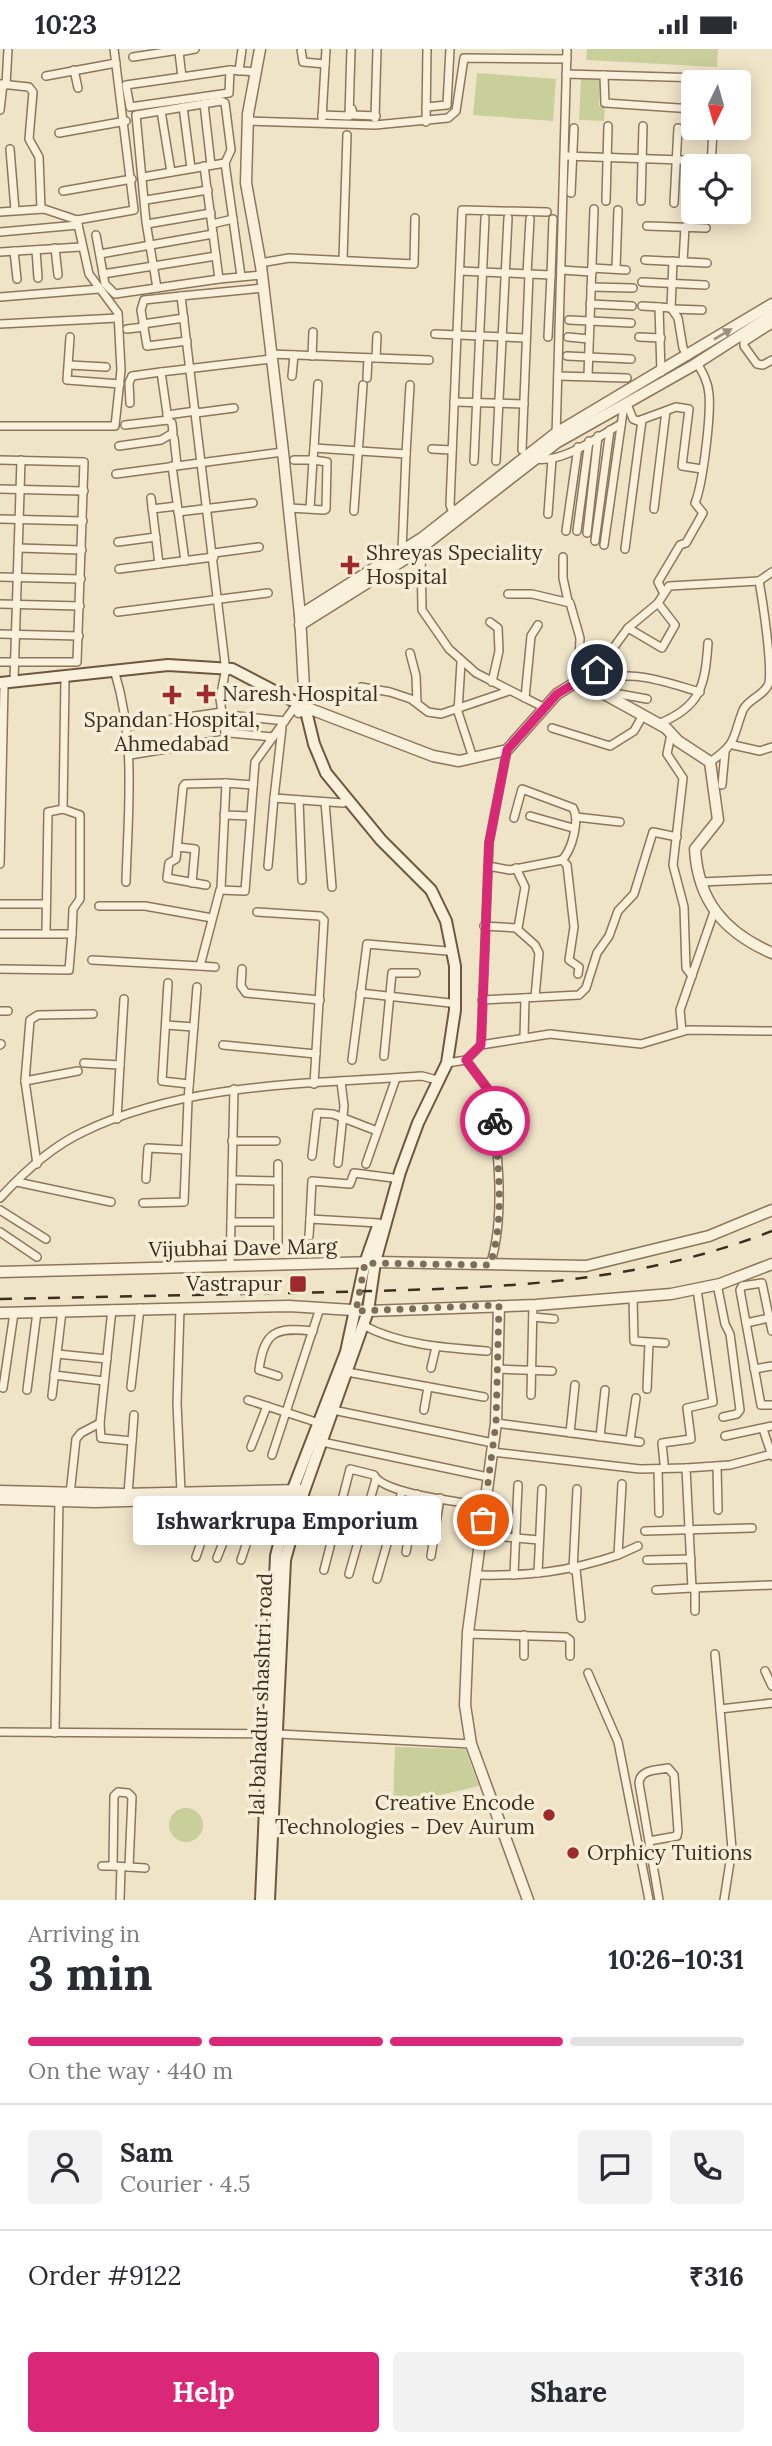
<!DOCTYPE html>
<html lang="en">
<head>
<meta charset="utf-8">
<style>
	body { margin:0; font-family:Lora,serif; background:#f2f2f3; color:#2b2b33; height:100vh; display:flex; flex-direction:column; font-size:26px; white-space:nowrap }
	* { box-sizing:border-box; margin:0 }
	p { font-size:23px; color:#7c7c81 }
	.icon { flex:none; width:38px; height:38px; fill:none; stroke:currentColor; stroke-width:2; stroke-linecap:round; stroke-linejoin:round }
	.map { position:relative; height:1851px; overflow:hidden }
	.details { display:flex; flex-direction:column; background:#fff; flex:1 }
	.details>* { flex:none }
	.needle { width:46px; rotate:185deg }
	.buttons { position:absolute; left:681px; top:21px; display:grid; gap:14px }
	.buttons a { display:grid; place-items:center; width:70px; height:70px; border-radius:7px; background:#fff; box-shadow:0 4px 18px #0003; font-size:35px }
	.pin { position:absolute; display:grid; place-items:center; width:60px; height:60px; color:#fff; margin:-30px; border:4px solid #fff; border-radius:50%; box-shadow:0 2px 7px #0007 }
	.courier { position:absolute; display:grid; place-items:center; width:70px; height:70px; margin:-35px; border:5px solid #db2777; border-radius:50%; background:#fff; color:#222; box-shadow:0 2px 9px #0007 }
	.bubble { position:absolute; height:49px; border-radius:7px; background:#fff; box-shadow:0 4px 18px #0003; font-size:23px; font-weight:700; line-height:49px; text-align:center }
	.summary em { font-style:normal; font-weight:700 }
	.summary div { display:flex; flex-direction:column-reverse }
	.summary { display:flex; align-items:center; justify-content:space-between; height:119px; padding:0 28px }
	h1 { font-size:46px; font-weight:700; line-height:52px }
	.bar { display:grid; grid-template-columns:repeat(4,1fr); gap:10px 7px; align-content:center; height:84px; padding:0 28px }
	.bar i { height:9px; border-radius:5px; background:#e1e1e2 }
	.bar .current { background:#db2777 }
	.bar p { grid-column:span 4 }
	.line { display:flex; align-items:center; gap:18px; padding:0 28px; border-top:2px solid #e1e1e2 }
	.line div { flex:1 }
	.round { display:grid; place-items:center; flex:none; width:74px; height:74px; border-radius:7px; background:#f2f2f3 }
	.button { display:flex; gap:14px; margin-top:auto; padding:14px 28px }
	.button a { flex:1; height:80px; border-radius:7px; background:#db2777; color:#fff; font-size:28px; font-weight:700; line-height:80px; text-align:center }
	.button a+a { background:#f2f2f3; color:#2b2b33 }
	.status { display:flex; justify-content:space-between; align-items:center; height:49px; padding:0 35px; background:#fff; direction:ltr }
	.status svg { height:19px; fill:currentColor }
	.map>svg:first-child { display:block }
</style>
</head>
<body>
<div class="status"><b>10:23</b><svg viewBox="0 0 49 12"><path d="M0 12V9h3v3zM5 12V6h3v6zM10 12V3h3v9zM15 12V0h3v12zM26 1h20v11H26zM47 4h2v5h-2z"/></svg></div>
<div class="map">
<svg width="772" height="1851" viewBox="0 0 772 1851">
	<rect width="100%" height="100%" fill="#f0e4c8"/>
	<g fill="#c9cf9b">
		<polygon points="587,0 718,0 717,18 586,11"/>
		<polygon points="477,24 556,30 553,72 473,66"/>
		<polygon points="581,30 600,31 599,57 605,57 604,72 579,71"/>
		<polygon points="395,1698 465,1700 479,1737 393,1757"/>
		<circle cx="186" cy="1776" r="17"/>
	</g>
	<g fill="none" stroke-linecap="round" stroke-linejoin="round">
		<g stroke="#8d765c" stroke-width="10">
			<g id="minor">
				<polyline points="195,0 179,3 182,28 230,21 256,23"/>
				<polyline points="301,0 303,13 325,15"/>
				<polyline points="133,8 179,1"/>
				<polyline points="74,21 78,39"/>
				<polyline points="239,22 242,0"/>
				<polyline points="566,25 702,29"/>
				<polyline points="604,26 605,54 693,60"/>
				<polyline points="46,27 116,14"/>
				<polyline points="182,28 126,36 130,58 229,44 230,21"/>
				<polyline points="0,35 29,38 33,43 29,90 39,108 41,160"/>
				<polyline points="6,36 8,0"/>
				<polyline points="204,55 211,116"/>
				<polyline points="183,58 191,119"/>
				<polyline points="426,58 447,56 450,0"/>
				<polyline points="352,60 353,66 376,67"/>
				<polyline points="0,61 3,35"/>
				<polyline points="161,62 171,123"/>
				<polyline points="322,66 349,67 351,0"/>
				<polyline points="322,69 326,0"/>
				<polyline points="375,69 377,0"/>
				<polyline points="248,72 375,76 448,69 456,62 464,9 567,10"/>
				<polyline points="426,73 427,0"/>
				<polyline points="59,84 126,72"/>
				<polyline points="10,100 15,161"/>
				<polyline points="565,107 711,112"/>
				<polyline points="204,117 219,230 262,226"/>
				<polyline points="711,117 713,82"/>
				<polyline points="143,128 225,114"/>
				<polyline points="63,142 132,130"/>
				<polyline points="571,144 574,79"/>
				<polyline points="146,151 208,141"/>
				<polyline points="606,152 608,77"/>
				<polyline points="641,152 643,77"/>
				<polyline points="674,154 678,79"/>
				<polyline points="0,163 44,160 77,171 134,161 114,0"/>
				<polyline points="147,175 211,164"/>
				<polyline points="212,175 233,170"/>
				<polyline points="647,177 706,179"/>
				<polyline points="0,183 78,176"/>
				<polyline points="96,186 105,235 115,245 219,230"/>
				<polyline points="55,199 58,226"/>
				<polyline points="36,201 38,229"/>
				<polyline points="14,202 17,230"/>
				<polyline points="0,203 81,198"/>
				<polyline points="100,205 213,185"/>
				<polyline points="343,210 347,86"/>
				<polyline points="645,211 707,214"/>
				<polyline points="673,212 671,259 678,269 683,299 688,307"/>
				<polyline points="683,213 685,178"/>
				<polyline points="260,214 289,209 414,215 415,169"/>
				<polyline points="592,219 626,221"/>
				<polyline points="616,220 618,161"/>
				<polyline points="561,221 592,223"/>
				<polyline points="460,222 551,226 553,170"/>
				<polyline points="103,225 216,207"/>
				<polyline points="527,225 530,170"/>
				<polyline points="642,233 705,236"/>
				<polyline points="591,238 633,239"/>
				<polyline points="157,239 146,173 136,66 221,52 225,54 231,101 225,114 241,227"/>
				<polyline points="181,247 144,251 141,261 147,297 187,292"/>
				<polyline points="0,248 99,240"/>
				<polyline points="590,255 632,257"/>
				<polyline points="642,257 659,258"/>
				<polyline points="672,260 702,261"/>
				<polyline points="569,271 631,274"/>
				<polyline points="0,275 118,269"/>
				<polyline points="143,275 184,269"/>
				<polyline points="772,275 744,293 744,297 757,315 763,316 772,311"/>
				<polyline points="127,280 144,278"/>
				<polyline points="435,285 526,289"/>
				<polyline points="70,288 67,331 120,335"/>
				<polyline points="548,288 551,226"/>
				<polyline points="568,288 589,290"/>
				<polyline points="639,288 661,289"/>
				<polyline points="270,305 429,311"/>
				<polyline points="312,307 313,283"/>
				<polyline points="567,307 631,310"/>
				<polyline points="376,309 377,287"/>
				<polyline points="69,316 106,318"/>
				<polyline points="661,323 659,258 671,259"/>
				<polyline points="292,327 294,306"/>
				<polyline points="558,327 627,329"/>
				<polyline points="588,327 594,160"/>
				<polyline points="367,329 368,309"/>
				<polyline points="318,335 314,399 406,405 402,502"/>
				<polyline points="454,353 524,355"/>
				<polyline points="130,354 129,334 132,327 161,323"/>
				<polyline points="627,355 633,370 638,372 676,358 689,360 682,417 702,420"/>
				<polyline points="196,364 234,359"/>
				<polyline points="167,366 196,362"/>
				<polyline points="168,371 161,323 271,310"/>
				<polyline points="0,377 115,377 121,321 118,264 89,225 77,171"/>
				<polyline points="556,388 567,0"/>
				<polyline points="174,389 177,416"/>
				<polyline points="119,397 161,391 173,384 172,374 168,371 125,376"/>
				<polyline points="432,400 452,401"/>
				<polyline points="522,401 529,225"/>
				<polyline points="406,405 410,336"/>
				<path d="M536,410C564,414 597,388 621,375"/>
				<polyline points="0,411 84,413 77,613 0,613"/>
				<polyline points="294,411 313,411 314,399"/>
				<polyline points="474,412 485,169"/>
				<polyline points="496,412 508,169"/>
				<polyline points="172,417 185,512"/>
				<polyline points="116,425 283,403"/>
				<polyline points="0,440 84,442"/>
				<polyline points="151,449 159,515"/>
				<polyline points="289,459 324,461 326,460 327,413 313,411 310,460"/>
				<polyline points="152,460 177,457"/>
				<polyline points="654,460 666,362"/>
				<polyline points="354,462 363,336"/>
				<polyline points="178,463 253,454"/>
				<polyline points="548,465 552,410"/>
				<polyline points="454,466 450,456 462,161 547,163"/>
				<polyline points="0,470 83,472"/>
				<polyline points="566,482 578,398"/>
				<polyline points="577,482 589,392"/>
				<polyline points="587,484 598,387"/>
				<polyline points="595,492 610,381"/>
				<polyline points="118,493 156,488"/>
				<polyline points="604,496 624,356"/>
				<polyline points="18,499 82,501"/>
				<polyline points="421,499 422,561 449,600 476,624 543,658"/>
				<polyline points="625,500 642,371"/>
				<polyline points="214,504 259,498"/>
				<polyline points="563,508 563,529 568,552"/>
				<polyline points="119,520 214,508"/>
				<polyline points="0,528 81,530"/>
				<polyline points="759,532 772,523"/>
				<path d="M663,543L658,533L680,496L686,494L703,464L695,454C703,435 711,366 709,345C708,333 703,324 697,314"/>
				<polyline points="508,545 532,545 570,554 580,589 578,632"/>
				<polyline points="0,555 80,557"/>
				<polyline points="118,563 268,544"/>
				<polyline points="490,573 498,579 499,602 492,633"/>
				<polyline points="628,579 662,599 675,576 658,554"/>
				<polyline points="0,585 79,587"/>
				<polyline points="410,604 416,627 417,654"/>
				<polyline points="461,613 458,663 473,709"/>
				<polyline points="226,623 181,247 263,239"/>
				<path d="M115,624C136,693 128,763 126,833"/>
				<polyline points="14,632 21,411"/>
				<polyline points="578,632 597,621 628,579 658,554 669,537 759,532"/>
				<polyline points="361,638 390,643 411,650 428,663 441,665 509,642"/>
				<polyline points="603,642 647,650"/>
				<path d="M602,644L607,630C636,621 671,635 700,643"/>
				<polyline points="525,649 531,587 538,576"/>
				<polyline points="228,666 285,672"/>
				<path d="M658,675C701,658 705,637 708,594"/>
				<polyline points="128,677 222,663"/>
				<polyline points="282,679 274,749 343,754"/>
				<polyline points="552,679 610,697 634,682 643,666"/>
				<polyline points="230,684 273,688"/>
				<polyline points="671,685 667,705 683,729 673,816 684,858 686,919 692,927"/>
				<polyline points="733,696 760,702 772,698"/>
				<polyline points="130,706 226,690 220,650 225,624"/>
				<path d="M710,713C738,694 732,689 743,661C748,650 764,647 769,634C772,614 763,554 759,532"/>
				<polyline points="722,736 725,703"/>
				<polyline points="299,751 302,831"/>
				<polyline points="325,753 332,838"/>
				<polyline points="63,760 80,766 80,850 73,860 72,885"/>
				<polyline points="224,766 250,767"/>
				<polyline points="530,767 573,779"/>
				<polyline points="576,768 620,773"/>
				<path d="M514,769L522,740L573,759C580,771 572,801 562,811"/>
				<polyline points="178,798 195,800 192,834"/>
				<polyline points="0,815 4,638"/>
				<polyline points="268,817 274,749"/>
				<polyline points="488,817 510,821 562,811 567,816 574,878 569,911 579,918 578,925"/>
				<polyline points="701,833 772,830"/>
				<polyline points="206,836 167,829 169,814 176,810 183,738 185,735 226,734"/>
				<polyline points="221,840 226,734 253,736"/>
				<polyline points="0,855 46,855"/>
				<polyline points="99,857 145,857 212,869"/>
				<polyline points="257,863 320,867 324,871 314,1035"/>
				<polyline points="484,877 518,879 525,838 516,819"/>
				<polyline points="517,880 535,896 539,904 535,948"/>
				<polyline points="46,884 48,763 63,760 65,631"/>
				<polyline points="0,885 72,885 69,921 0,920"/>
				<polyline points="92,911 200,917 220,841 245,842 255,713 294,659"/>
				<polyline points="200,917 215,918"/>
				<polyline points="242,920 241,937 246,944 320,951"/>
				<polyline points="168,934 162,1032 189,1035"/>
				<polyline points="360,944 450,954"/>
				<polyline points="482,951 579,946 586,939 597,904 609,887 618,862 634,845 653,783 677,788"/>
				<polyline points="0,962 8,962"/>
				<polyline points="166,976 194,978"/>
				<polyline points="682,982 680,961 714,863"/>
				<polyline points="524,989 525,949"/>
				<polyline points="0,996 1,995"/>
				<polyline points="223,996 316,1005"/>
				<polyline points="481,996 550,985 641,995 688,981 772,982"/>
				<polyline points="384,1007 392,924 416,924"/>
				<polyline points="352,1011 367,895 447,902"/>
				<path d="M466,1011L490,1043L493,1059C498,1106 505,1172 490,1216"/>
				<polyline points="84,1014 120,1016 117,1070"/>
				<polyline points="447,1014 466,1011 481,996 489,794 507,701"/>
				<polyline points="120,1016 124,950"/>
				<polyline points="25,1032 78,1022"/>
				<polyline points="232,1092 276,1092"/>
				<polyline points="312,1107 317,1064 333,1065 377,1082"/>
				<polyline points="338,1114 344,1057 341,1033"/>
				<polyline points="37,1115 25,1032 30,971 38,966 93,965"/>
				<polyline points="366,1115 396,1029"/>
				<polyline points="146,1130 148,1099 186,1101"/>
				<polyline points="232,1131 278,1132"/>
				<polyline points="17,1133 111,1153"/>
				<path d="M0,1149C22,1125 53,1097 83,1083C186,1033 311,1035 422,1027L437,1031"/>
				<polyline points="143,1154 184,1153 188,1051 197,938"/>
				<polyline points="0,1161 46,1190"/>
				<polyline points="310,1170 312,1132 350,1135 354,1124 393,1129"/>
				<polyline points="231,1173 278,1173"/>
				<polyline points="0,1183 37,1208"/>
				<polyline points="309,1187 310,1170 379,1174"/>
				<polyline points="278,1195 278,1115"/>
				<polyline points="230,1218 234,1040"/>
				<polyline points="717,1235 725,1275 730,1285 740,1361 737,1365 723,1368"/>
				<polyline points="633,1248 634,1292 665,1294"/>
				<polyline points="180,1260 177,1354 181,1443"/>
				<polyline points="533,1268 554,1270"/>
				<polyline points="746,1274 769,1269"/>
				<path d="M363,1276C399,1296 447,1299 487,1302"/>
				<polyline points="772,1282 762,1234 742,1237 740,1241 761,1356 772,1356"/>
				<polyline points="57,1305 107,1310"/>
				<polyline points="431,1319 436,1298"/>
				<polyline points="496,1320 552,1322"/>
				<polyline points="754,1320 772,1317"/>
				<polyline points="347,1323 484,1348"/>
				<polyline points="54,1326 104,1332"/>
				<path d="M278,1327L259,1321C264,1281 277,1278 313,1282"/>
				<polyline points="131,1338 140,1259"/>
				<polyline points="3,1339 14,1264"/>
				<polyline points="647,1340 649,1294"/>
				<polyline points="27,1341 37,1263"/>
				<polyline points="531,1346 533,1256"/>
				<polyline points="52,1347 62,1262"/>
				<polyline points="248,1351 319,1374"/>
				<polyline points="333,1361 493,1394"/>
				<polyline points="424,1361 428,1338"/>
				<polyline points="100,1374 101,1389 132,1392"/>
				<polyline points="496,1374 640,1393"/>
				<polyline points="763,1380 772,1407"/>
				<polyline points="570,1384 575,1336"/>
				<polyline points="725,1387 772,1377"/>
				<polyline points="600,1388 605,1341"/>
				<polyline points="630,1391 636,1349"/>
				<polyline points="322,1393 488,1428"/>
				<polyline points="251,1398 267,1357"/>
				<polyline points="492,1403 640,1420 686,1419"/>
				<polyline points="772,1405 730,1416 686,1419 692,1539 772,1536"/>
				<polyline points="272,1406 320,1259"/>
				<polyline points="664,1414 662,1394 691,1390 687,1359 713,1353 697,1240"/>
				<polyline points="717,1417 718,1461"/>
				<polyline points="658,1420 659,1464"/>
				<polyline points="70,1445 76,1390 81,1384 100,1374 112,1260"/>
				<polyline points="128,1445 134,1366"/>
				<polyline points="645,1482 752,1479"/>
				<polyline points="482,1486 539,1491"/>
				<polyline points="406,1503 417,1445"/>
				<polyline points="618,1506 638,1497"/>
				<polyline points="431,1507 440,1449"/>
				<polyline points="196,1508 216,1449"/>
				<polyline points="217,1509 241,1448"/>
				<polyline points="241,1511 262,1448"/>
				<polyline points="647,1511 691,1510"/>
				<polyline points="576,1520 581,1569"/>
				<path d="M324,1521L350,1420L374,1426C383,1445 462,1453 485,1457"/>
				<polyline points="573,1521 577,1440"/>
				<polyline points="538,1524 542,1440"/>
				<polyline points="349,1525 376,1430"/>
				<path d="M477,1526C530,1527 567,1523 618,1506L622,1435"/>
				<polyline points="514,1526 518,1436"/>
				<polyline points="377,1530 402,1442"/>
				<polyline points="695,1539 695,1562"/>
				<polyline points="656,1541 692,1539"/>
				<polyline points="468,1585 566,1588 570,1591 570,1607"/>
				<polyline points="715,1605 720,1660"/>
				<polyline points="524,1607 524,1586"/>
				<polyline points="765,1622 772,1637"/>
				<polyline points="588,1624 618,1693 649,1851"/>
				<polyline points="0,1683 279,1685 471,1695"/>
				<polyline points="55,1684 59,1449"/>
				<polygon points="118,1743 128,1744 132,1748 129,1818 113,1817 114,1747"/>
				<path d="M649,1792L677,1787L678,1782L674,1726L668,1719C658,1721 640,1720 639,1734L659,1851"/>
				<polyline points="102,1817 113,1817"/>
				<polyline points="129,1818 145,1819"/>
				<polyline points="120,1851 121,1818"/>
				<polyline points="724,1851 732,1800 720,1660 772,1654"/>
			</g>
		</g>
		<g stroke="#8d765c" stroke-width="13">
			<g id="tertiary">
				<polyline points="260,0 248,65 246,134 261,217 283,403 300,566 305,658 299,663"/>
				<polyline points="300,566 422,489 556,384 772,255"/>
				<polyline points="300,576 413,505 556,394 694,316 772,266"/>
				<path d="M305,658L433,707L459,712L507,701L557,645L578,632L588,636L666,679L678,692L710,713L718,771L695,800C698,852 724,883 772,904"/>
				<polyline points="0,1223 375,1213 586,1217 709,1187 772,1161"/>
				<polyline points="499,1257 496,1374 468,1583 465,1656 471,1695 528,1851"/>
				<polyline points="0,1264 289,1257 368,1262 536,1256 671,1245 720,1235 772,1215"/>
				<polyline points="0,1442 123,1445 300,1441"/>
				<polyline points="0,1450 95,1453 276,1447 298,1450"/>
			</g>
		</g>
		<g stroke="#6f573f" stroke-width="14">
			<g id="secondary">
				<polyline points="0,634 168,616 232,620 305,658 314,695 326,724 381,791 431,841 446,872 455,917 455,961 447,1014 418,1074 400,1123 375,1213 368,1262 304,1442 285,1511 269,1851"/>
				<polyline points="261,1851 276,1507 293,1440 346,1303 365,1214 378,1177"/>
			</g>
		</g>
		<use href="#minor" stroke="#faf1dc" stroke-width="7"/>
		<use href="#tertiary" stroke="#faf1dc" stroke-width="10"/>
		<use href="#secondary" stroke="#faf1dc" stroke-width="10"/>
		<path stroke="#3d2e20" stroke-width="2.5" stroke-dasharray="12 12" stroke-linecap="butt" d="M0,1250C111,1248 223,1245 334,1243C484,1239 630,1238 772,1182"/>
	</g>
	<defs><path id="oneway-solid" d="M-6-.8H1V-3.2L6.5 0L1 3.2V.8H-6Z" transform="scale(1.75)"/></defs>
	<use fill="#9c907e" href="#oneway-solid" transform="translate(723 285) rotate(-31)"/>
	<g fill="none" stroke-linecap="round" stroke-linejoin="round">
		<path stroke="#7c6e5b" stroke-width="7" stroke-dasharray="0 12.6" d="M483,1471L496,1374L499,1256L356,1262L365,1214L490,1216C505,1171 498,1119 495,1072"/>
		<polyline stroke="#db2777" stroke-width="9" points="495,1072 490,1043 466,1011 481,996 489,794 507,701 557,645 597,621"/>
	</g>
	<g fill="#9e2a2b" stroke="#f7eed8" stroke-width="2.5">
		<path d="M346.5 505.5h7v7h7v7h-7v7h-7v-7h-7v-7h7z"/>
		<path d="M202.5 634.5h7v7h7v7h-7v7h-7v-7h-7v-7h7z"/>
		<path d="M168.5 635.5h7v7h7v7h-7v7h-7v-7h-7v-7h7z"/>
		<rect x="289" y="1226" width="18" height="18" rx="3.5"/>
		<circle cx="549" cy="1766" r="7"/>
		<circle cx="573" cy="1804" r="7"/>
	</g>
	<g text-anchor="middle" stroke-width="7" stroke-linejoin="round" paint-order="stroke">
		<g font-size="21" fill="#3d2e20" stroke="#f7eed8" text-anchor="start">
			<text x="366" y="511">Shreyas Speciality<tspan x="366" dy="24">Hospital</tspan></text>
			<text x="222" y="652">Naresh Hospital</text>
			<text x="172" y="678" text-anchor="middle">Spandan Hospital,<tspan x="172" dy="24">Ahmedabad</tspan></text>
			<text x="282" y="1242" text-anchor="end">Vastrapur</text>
			<text x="535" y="1761" text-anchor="end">Creative Encode<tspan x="535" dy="24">Technologies - Dev Aurum</tspan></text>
			<text x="587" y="1811">Orphicy Tuitions</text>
		</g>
		<g font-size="21" fill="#3d2e20" stroke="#f7eed8">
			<text transform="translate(243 1199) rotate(-1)" y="7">Vijubhai Dave Marg</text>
			<text transform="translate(261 1645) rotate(-88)" y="7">lal bahadur shashtri road</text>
		</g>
	</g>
</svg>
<div class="buttons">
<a><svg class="needle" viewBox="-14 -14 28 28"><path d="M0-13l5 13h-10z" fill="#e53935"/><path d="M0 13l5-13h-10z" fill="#7c7c81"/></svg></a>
<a><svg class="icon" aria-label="locate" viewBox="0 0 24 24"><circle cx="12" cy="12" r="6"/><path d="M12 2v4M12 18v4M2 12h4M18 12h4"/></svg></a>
</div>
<div class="pin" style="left:483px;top:1471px;background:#ea580c"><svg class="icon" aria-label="bag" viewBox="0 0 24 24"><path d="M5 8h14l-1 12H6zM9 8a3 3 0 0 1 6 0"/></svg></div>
<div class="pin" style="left:597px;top:621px;background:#1f2937"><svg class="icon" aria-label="home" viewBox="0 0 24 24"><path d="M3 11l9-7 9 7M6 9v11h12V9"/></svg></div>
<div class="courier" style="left:495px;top:1072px"><svg class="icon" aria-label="bike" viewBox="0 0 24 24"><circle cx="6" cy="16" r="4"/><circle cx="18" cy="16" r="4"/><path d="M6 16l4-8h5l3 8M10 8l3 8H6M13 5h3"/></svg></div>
<div class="bubble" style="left:133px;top:1447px;width:308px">Ishwarkrupa Emporium</div>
</div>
<section class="details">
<div class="summary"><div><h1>3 min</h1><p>Arriving in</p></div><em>10:26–10:31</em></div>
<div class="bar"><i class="current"></i><i class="current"></i><i class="current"></i><i></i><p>On the way · 440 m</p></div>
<div class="line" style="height:126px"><a class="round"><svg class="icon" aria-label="person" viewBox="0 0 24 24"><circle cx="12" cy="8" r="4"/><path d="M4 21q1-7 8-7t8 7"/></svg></a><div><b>Sam</b><p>Courier · 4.5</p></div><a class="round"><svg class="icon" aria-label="chat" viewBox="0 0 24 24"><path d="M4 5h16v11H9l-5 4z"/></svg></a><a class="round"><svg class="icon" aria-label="phone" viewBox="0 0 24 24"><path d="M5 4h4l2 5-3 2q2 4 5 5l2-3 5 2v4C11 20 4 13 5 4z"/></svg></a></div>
<div class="line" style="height:91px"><div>Order #9122</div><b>₹316</b></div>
<div class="button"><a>Help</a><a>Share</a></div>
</section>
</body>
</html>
